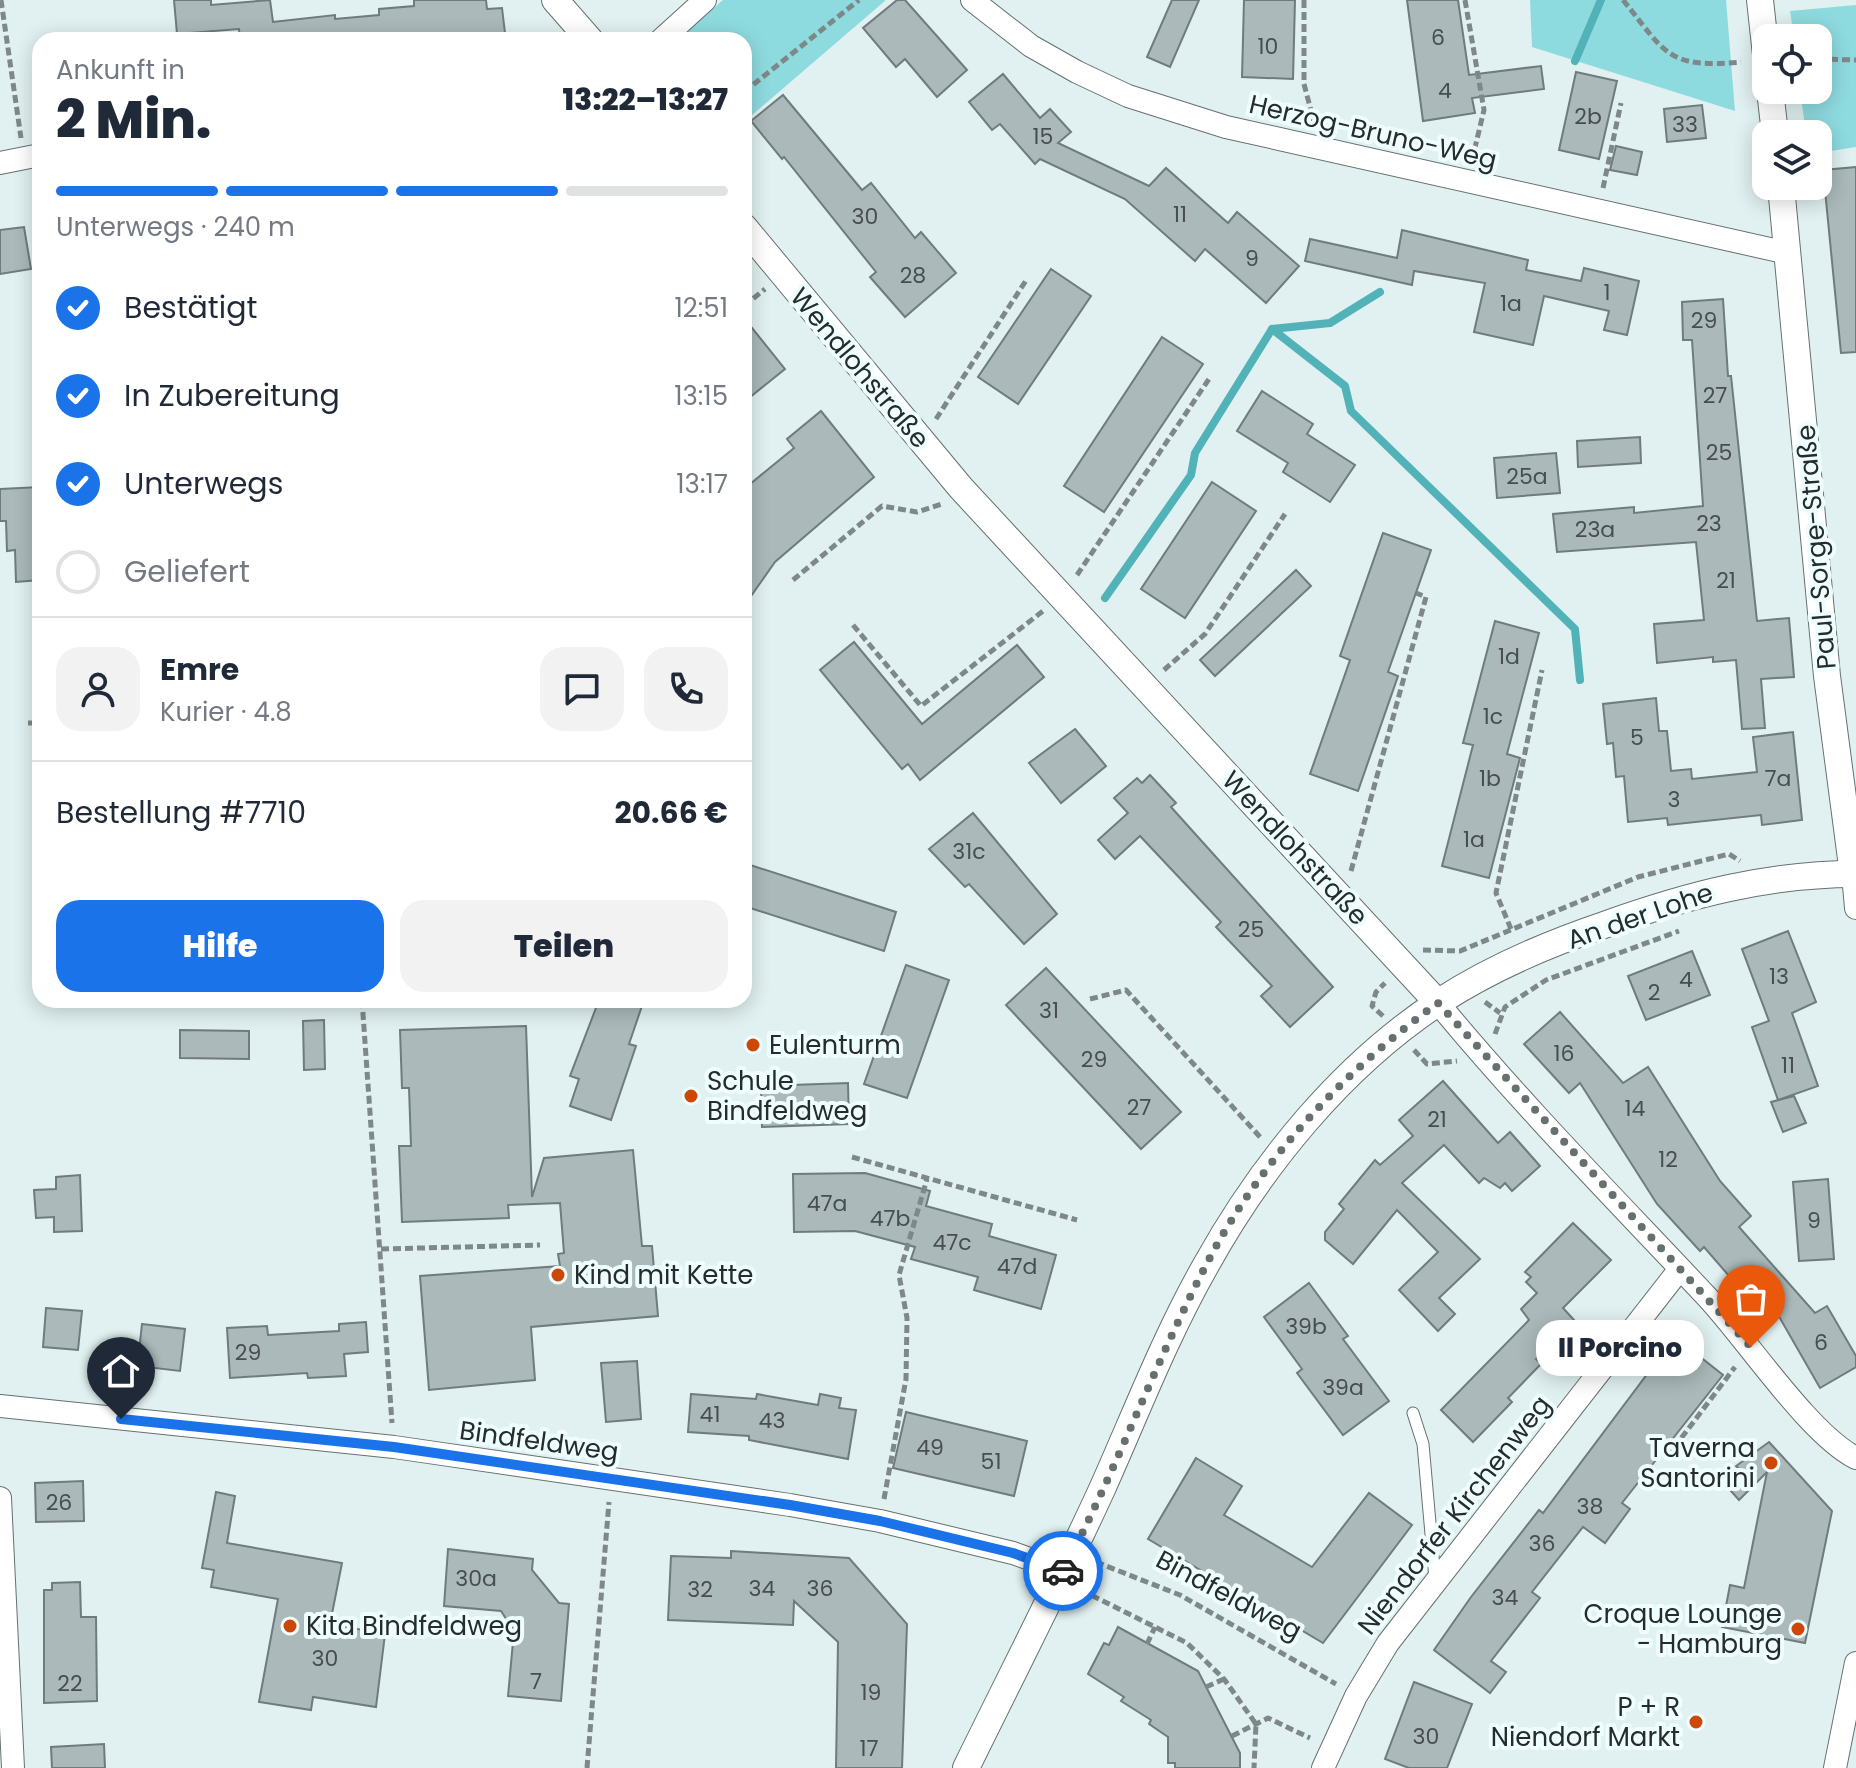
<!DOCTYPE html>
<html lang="de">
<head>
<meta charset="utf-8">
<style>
	body { margin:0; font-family:Poppins,sans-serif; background:#f2f2f3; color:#1f2937; height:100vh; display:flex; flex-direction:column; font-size:30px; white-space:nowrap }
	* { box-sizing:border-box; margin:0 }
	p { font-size:26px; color:#747a83 }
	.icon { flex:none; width:44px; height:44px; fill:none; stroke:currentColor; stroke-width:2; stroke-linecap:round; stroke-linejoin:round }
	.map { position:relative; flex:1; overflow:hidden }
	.details { position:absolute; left:32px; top:32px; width:720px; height:976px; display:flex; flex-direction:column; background:#fff; border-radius:24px; box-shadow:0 4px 20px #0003 }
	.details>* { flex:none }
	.buttons { position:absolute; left:1752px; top:24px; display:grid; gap:16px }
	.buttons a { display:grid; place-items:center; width:80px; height:80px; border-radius:16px; background:#fff; box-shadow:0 4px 20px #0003; font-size:40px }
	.pin { position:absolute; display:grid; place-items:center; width:68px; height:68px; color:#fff; margin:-82px -34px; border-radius:50% 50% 50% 0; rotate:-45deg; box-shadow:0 0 8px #0007 }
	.pin .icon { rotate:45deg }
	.courier { position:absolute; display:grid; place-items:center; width:80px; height:80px; margin:-40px; border:6px solid #1a73e8; border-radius:50%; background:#fff; color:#222; box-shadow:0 2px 10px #0007 }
	.bubble { position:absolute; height:56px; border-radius:24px; background:#fff; box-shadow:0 4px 20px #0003; font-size:26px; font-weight:800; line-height:56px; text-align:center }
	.overview em { font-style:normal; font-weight:800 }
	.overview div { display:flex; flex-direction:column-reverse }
	.overview { display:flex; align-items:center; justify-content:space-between; height:136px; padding:0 24px }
	h1 { font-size:52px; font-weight:800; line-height:60px }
	.bar { display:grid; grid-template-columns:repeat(4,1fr); gap:12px 8px; align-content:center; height:96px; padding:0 24px }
	.bar i { height:10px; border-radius:6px; background:#e0e1e3 }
	.bar .on { background:#1a73e8 }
	.bar p { grid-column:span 4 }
	.line { display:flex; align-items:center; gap:20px; padding:0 24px; border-top:2px solid #e0e1e3 }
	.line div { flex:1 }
	.round { display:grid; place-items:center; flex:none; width:84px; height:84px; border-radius:24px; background:#f2f2f3 }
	ol { padding:0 24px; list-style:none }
	li { display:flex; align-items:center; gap:24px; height:88px }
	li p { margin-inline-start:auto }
	li .icon { padding:8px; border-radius:50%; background:#1a73e8; color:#fff; stroke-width:4 }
	li:last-child { color:#747a83 }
	li i { width:44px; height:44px; border:4px solid #e0e1e3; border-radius:50% }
	.button { display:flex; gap:16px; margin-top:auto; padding:16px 24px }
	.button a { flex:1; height:92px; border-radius:24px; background:#1a73e8; color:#fff; font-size:32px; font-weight:800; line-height:92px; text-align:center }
	.button a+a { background:#f2f2f3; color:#1f2937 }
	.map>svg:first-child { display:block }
</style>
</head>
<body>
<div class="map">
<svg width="1856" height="1768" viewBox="0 0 1856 1768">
	<rect width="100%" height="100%" fill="#e1f0f0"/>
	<g fill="#8edbdf">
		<polygon points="723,0 886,0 744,122 744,40 677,40"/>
		<polygon points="1530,0 1726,0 1735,111 1532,47"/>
		<polygon points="1856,5 1856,147 1818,153 1818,134 1806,134 1800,90 1818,90 1818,38 1794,38 1790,11"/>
	</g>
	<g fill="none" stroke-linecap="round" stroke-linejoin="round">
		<g stroke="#51b2b7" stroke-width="8">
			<polyline points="1575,61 1601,0"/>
			<polyline points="1272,329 1345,386 1351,411 1575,629 1580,680"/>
			<polyline points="1105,598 1191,475 1195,453 1272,329 1330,323 1380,292"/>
		</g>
	</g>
	<g fill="#abb9ba" stroke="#6f7b7c" stroke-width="2">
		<polygon points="174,0 211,0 211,5 270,0 273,22 335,15 335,19 379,15 379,9 414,6 414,0 486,0 487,9 502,8 505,33 497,34 498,40 240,40 239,29 177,34"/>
		<polygon points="897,0 905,0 967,70 937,97 905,59 896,67 863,28"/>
		<polygon points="1172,0 1199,0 1170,67 1147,57"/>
		<polygon points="1244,0 1295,0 1293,79 1242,77"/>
		<polygon points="1407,0 1458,0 1469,75 1541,66 1544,89 1472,98 1475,113 1423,121"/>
		<polygon points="1576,72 1617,81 1599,159 1559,150"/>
		<polygon points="1003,74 1040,118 1050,109 1071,132 1058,143 1149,186 1166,168 1228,223 1237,212 1299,266 1266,303 1205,249 1195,261 1125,199 1040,159 1035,164 1000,124 992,130 969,102"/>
		<polygon points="783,95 862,190 871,183 915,238 921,232 956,273 905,317 870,277 876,272 784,157 782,159 751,121"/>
		<polygon points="1702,105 1706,138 1667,142 1664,109"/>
		<polygon points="1616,146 1642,152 1637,175 1610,170"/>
		<polygon points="1856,167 1856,352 1841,353 1823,170"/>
		<polygon points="24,227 31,269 0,274 0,230"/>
		<polygon points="1402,230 1528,260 1526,270 1581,281 1584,268 1639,281 1627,335 1604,330 1609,311 1544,296 1533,345 1474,332 1485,283 1414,271 1412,285 1305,261 1310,239 1397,258"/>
		<polygon points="1051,269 1091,296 1018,404 978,377"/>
		<polygon points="1723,299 1728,376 1731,376 1757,621 1789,618 1794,677 1761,679 1765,728 1742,729 1736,660 1713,662 1713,657 1657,663 1654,624 1704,620 1696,542 1557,552 1553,514 1634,507 1634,513 1703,506 1692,340 1683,340 1682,302"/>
		<polygon points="744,318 785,369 744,402"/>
		<polygon points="1162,337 1203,364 1104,512 1064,486"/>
		<polygon points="1262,391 1313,424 1307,434 1355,465 1330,502 1283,472 1288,463 1237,431"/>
		<polygon points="821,411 874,477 775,562 744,606 744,489 794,448 787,439"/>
		<polygon points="1640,437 1641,463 1578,467 1577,441"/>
		<polygon points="1556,453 1560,493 1497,498 1494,458"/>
		<polygon points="1212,482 1256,511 1185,618 1141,589"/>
		<polygon points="40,487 40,580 16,582 15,550 7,551 6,521 0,521 0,489"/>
		<polygon points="1383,533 1431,550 1388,672 1398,676 1358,791 1310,774 1350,660 1340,656"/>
		<polygon points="1296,570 1311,586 1215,676 1200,660"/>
		<polygon points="1495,621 1539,633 1507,754 1520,758 1489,878 1442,866 1473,745 1463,743"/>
		<polygon points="854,642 922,724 1017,645 1044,677 920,780 908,764 902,769 820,670"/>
		<polygon points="1656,698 1659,731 1667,731 1671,771 1691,769 1692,779 1757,772 1753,737 1793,732 1802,820 1762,825 1761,815 1668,825 1667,818 1628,822 1624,776 1616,777 1613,743 1607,744 1603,704"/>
		<polygon points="1075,729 1106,766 1061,803 1029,763"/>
		<polygon points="1150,775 1176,803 1171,807 1333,987 1290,1027 1261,996 1272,986 1216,927 1221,922 1140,836 1115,859 1098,840 1128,813 1114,798 1137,778 1142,783"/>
		<polygon points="973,813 1057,914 1024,944 969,884 965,887 929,849"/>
		<polygon points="744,863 896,912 884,951 744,906"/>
		<polygon points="1788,931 1816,1002 1792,1013 1818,1086 1778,1100 1752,1027 1769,1021 1742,949"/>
		<polygon points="1692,951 1710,995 1646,1020 1628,976"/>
		<polygon points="906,965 949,980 907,1098 864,1084"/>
		<polygon points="1046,968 1181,1112 1141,1149 1006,1005"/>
		<polygon points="599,1000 644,1000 629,1044 636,1046 611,1120 570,1106 579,1079 570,1076"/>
		<polygon points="1560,1012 1623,1083 1648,1067 1720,1181 1751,1216 1739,1227 1815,1313 1827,1306 1856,1356 1856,1367 1820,1388 1777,1313 1768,1321 1704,1247 1700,1251 1657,1204 1580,1083 1569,1093 1524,1044"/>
		<polygon points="324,1020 325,1069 304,1070 303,1021"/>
		<polygon points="526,1026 532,1197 544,1158 633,1150 642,1246 652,1246 658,1316 531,1327 535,1380 429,1390 420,1276 560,1266 558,1254 564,1253 560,1203 508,1205 509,1218 402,1222 399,1146 411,1146 409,1088 402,1088 400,1030"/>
		<polygon points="180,1030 249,1031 249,1059 180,1058"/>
		<polygon points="1443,1081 1498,1143 1510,1132 1540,1166 1512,1191 1505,1183 1500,1188 1484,1178 1479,1183 1444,1145 1402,1183 1480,1259 1439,1298 1455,1314 1438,1331 1399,1290 1438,1252 1397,1210 1353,1264 1325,1240 1325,1232 1344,1209 1339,1204 1375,1160 1380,1165 1413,1136 1399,1120"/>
		<polygon points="848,1083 849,1124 762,1127 761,1086"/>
		<polygon points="1794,1096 1806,1123 1783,1132 1771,1102"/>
		<polygon points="865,1173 930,1191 926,1206 992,1224 989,1236 1056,1255 1041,1309 974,1290 978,1277 911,1259 915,1247 855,1231 794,1232 793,1174"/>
		<polygon points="80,1175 82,1231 54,1232 54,1217 36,1218 34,1190 56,1189 56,1177"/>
		<polygon points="1828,1179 1834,1259 1799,1261 1793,1182"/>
		<polygon points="1573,1223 1611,1260 1563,1308 1574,1320 1536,1359 1541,1364 1508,1398 1512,1402 1473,1442 1441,1410 1529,1320 1521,1309 1537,1293 1526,1282 1531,1277 1525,1272"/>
		<polygon points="1309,1283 1348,1336 1343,1339 1389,1401 1343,1435 1297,1373 1302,1369 1264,1317"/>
		<polygon points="46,1308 82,1311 78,1350 43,1347"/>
		<polygon points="366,1322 368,1352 344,1354 346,1376 308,1378 307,1373 230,1378 227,1328 267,1326 268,1335 339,1331 339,1324"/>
		<polygon points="142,1324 185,1329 180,1371 146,1367 148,1352 139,1351"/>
		<polygon points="1675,1337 1723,1375 1622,1503 1630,1509 1605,1543 1583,1527 1532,1592 1540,1598 1491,1661 1506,1672 1490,1693 1434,1650 1471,1597 1539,1510 1543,1513"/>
		<polygon points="637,1361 641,1419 606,1422 601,1363"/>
		<polygon points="691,1394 756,1399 757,1394 818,1405 820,1394 841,1398 839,1408 856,1410 848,1459 749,1440 749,1436 688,1432"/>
		<polygon points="906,1412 1027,1441 1014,1496 893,1468"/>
		<polygon points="1769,1442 1832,1511 1805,1643 1722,1627 1730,1585 1744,1588 1767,1472 1739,1500 1723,1482 1739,1469 1736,1466"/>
		<polygon points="1196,1458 1242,1486 1224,1515 1312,1567 1369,1493 1412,1525 1323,1643 1148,1539"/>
		<polygon points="83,1481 84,1521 36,1522 35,1483"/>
		<polygon points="216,1492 235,1496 227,1543 342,1563 330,1624 385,1634 376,1707 313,1697 311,1710 259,1702 278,1599 211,1587 214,1570 202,1568"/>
		<polygon points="448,1549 533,1559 532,1570 559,1603 569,1604 561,1701 508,1696 514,1631 501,1611 444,1606"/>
		<polygon points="731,1551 849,1558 907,1624 902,1768 836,1768 838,1642 794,1601 793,1625 668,1620 671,1556 731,1558"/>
		<polygon points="80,1582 81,1617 96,1617 97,1701 44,1703 44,1590 52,1590 52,1583"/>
		<polygon points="1118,1627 1198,1671 1240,1753 1240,1768 1175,1768 1175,1763 1168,1763 1168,1737 1149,1724 1151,1720 1121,1701 1124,1697 1088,1674 1104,1643 1109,1645"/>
		<polygon points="1414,1682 1472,1704 1447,1768 1409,1768 1385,1759"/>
		<polygon points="104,1744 105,1768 52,1768 51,1747"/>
	</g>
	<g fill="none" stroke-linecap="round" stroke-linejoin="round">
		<g stroke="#647171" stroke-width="13">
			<polyline id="service" points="1413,1413 1423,1444 1435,1579"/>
		</g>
		<g stroke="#647171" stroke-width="24">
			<g id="minor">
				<polyline points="972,0 1031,46 1077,72 1128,96 1226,127 1788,253"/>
				<polyline points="661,40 705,0"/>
				<polyline points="0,163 40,155"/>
				<polyline points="1853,874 1856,908"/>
				<path d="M1438,1003C1523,1106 1617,1201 1708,1298C1748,1341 1809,1434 1856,1458"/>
				<polyline points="0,1406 394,1447 790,1505 880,1521 1013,1553 1063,1571"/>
				<polyline points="0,1498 13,1768"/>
				<polyline points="1323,1768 1356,1696 1388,1643 1679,1270"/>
				<polyline points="1835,1768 1856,1663"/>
			</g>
		</g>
		<g stroke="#647171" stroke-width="28">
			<g id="tertiary">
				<polyline points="555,0 590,40"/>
				<polyline points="1760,0 1766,55"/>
				<polyline points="1770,90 1775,134"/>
				<polyline points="1781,186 1827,676 1853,874"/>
				<polyline points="744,227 961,488 1438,1003"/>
				<path d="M966,1768C1012,1674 1060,1581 1103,1487C1136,1413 1166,1335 1206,1265C1262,1164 1342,1066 1439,1002C1488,970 1548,944 1604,925C1688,895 1767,874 1856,874"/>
			</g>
		</g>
		<g stroke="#7f8888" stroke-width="5" stroke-dasharray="8 4" stroke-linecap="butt">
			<polyline points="1,0 21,138"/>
			<polyline points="1304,0 1304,84 1314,122"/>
			<polyline points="1465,0 1484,110 1472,160"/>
			<path d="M1623,0C1666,53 1667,69 1741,62"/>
			<polyline points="1818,59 1856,60"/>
			<polyline points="744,92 859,0"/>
			<polyline points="1603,188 1621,103"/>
			<polyline points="744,306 765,289"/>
			<polyline points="936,419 1027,279"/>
			<polyline points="1077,575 1211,376"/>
			<polyline points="793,580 882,506 917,512 942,504"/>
			<polyline points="853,625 921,706 1043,611"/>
			<polyline points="38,627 40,627"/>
			<polyline points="1164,670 1205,634 1285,514"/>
			<polyline points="28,723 40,723"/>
			<polyline points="1351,871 1426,597 1416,593"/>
			<polyline points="1511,929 1496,893 1542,670"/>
			<polyline points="1423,950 1460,951 1638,877 1729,854 1740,861"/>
			<polyline points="1090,999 1126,990 1261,1138"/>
			<polyline points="362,1000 392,1423"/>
			<polyline points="1485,1002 1500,1013"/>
			<polyline points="1383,1016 1372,1006 1376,992 1385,983"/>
			<polyline points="1495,1034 1505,1007 1546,980 1679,931"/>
			<polyline points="1414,1050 1427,1064 1457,1061"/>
			<polyline points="852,1157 1077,1220"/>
			<polyline points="381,1249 540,1245"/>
			<polyline points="1667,1457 1735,1367"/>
			<polyline points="884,1499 906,1379 907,1318 899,1275 927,1179"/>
			<polyline points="1096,1562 1180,1595 1336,1684"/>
			<polyline points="1081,1590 1187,1643 1224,1679 1256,1724 1254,1768"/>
			<polyline points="1147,1644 1155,1627"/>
			<polyline points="1206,1687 1224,1679"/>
			<polyline points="1232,1736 1268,1718 1310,1738"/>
			<polyline points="587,1768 609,1502"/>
		</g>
		<use href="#service" stroke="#fff" stroke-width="11"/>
		<use href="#minor" stroke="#fff" stroke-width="22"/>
		<use href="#tertiary" stroke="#fff" stroke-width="26"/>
	</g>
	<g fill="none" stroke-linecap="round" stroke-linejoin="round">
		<path stroke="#677070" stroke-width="8" stroke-dasharray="0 14.4" d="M1063,1571C1115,1473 1153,1368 1204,1269C1257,1164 1343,1071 1438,1003L1751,1347"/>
		<polyline stroke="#1a73e8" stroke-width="10" points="121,1419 394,1447 790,1505 880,1521 1013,1553 1063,1571"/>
	</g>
	<g fill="#cd4709" stroke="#eefdfe" stroke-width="3">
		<circle cx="753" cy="1045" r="8"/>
		<circle cx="691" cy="1096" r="8"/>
		<circle cx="558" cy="1275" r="8"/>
		<circle cx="1771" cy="1463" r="8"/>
		<circle cx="290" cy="1626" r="8"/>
		<circle cx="1798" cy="1629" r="8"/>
		<circle cx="1696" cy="1722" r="8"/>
	</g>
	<g text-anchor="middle" stroke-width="8" stroke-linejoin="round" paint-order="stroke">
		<g font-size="22" fill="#474e4f">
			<text x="1438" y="45">6</text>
			<text x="1268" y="54">10</text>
			<text x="1445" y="98">4</text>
			<text x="1588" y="124">2b</text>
			<text x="1685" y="132">33</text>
			<text x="1043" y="144">15</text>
			<text x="1180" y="222">11</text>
			<text x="865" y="224">30</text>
			<text x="1252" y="266">9</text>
			<text x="913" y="283">28</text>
			<text x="1607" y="300">1</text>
			<text x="1511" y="311">1a</text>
			<text x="1704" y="328">29</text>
			<text x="1715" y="403">27</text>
			<text x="1719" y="460">25</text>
			<text x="1527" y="484">25a</text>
			<text x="1709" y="531">23</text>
			<text x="1595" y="537">23a</text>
			<text x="1726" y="588">21</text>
			<text x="1509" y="664">1d</text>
			<text x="1493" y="724">1c</text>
			<text x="1637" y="745">5</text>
			<text x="1490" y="786">1b</text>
			<text x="1778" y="786">7a</text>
			<text x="1674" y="807">3</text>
			<text x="1474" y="847">1a</text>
			<text x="969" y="859">31c</text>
			<text x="1251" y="937">25</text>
			<text x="1779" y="984">13</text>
			<text x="1686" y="987">4</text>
			<text x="1654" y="1000">2</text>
			<text x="1049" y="1018">31</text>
			<text x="1564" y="1061">16</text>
			<text x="1094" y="1067">29</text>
			<text x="1788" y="1073">11</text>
			<text x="1139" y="1115">27</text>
			<text x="1635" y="1116">14</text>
			<text x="1437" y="1127">21</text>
			<text x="1668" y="1167">12</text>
			<text x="827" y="1211">47a</text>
			<text x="890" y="1226">47b</text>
			<text x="1814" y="1228">9</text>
			<text x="952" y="1250">47c</text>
			<text x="1017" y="1274">47d</text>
			<text x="1306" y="1334">39b</text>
			<text x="1821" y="1350">6</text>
			<text x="248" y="1360">29</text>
			<text x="1343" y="1395">39a</text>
			<text x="710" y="1422">41</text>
			<text x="772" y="1428">43</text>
			<text x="930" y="1455">49</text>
			<text x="991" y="1469">51</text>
			<text x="59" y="1510">26</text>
			<text x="1590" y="1514">38</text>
			<text x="1542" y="1551">36</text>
			<text x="476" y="1586">30a</text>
			<text x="762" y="1596">34</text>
			<text x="820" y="1596">36</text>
			<text x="700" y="1597">32</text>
			<text x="1505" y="1605">34</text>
			<text x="325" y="1666">30</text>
			<text x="536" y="1689">7</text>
			<text x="70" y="1691">22</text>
			<text x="871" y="1700">19</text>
			<text x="1426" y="1744">30</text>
			<text x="869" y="1756">17</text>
		</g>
		<g font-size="26" fill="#262b2b" stroke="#eefdfe">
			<text transform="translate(1373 132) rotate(13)" y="9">Herzog-Bruno-Weg</text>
			<text transform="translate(860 368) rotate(50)" y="9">Wendlohstraße</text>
			<text transform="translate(1816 547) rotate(-95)" y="9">Paul-Sorge-Straße</text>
			<text transform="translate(1295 848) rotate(47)" y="9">Wendlohstraße</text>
			<text transform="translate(1640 916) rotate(-19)" y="9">An der Lohe</text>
			<text transform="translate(539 1441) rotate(8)" y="9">Bindfeldweg</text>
			<text transform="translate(1454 1515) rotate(-52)" y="9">Niendorfer Kirchenweg</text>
			<text transform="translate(1229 1595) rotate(28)" y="9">Bindfeldweg</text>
		</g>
		<g font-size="26" fill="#262b2b" stroke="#eefdfe" text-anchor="start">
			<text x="769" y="1054">Eulenturm</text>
			<text x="707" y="1090">Schule<tspan x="707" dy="30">Bindfeldweg</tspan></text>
			<text x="574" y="1284">Kind mit Kette</text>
			<text x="1755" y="1457" text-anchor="end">Taverna<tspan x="1755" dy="30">Santorini</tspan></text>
			<text x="1782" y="1623" text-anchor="end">Croque Lounge<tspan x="1782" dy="30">- Hamburg</tspan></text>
			<text x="306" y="1635">Kita Bindfeldweg</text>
			<text x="1680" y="1716" text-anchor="end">P + R<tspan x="1680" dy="30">Niendorf Markt</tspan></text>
		</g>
	</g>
</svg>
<div class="buttons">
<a><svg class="icon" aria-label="locate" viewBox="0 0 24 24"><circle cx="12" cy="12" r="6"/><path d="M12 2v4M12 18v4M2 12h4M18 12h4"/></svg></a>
<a><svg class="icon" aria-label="layers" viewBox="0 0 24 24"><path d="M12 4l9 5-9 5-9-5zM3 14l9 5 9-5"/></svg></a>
</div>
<div class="pin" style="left:1751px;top:1347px;background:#ea580c"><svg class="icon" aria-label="bag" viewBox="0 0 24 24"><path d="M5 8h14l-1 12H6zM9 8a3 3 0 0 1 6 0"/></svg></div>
<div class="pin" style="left:121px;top:1419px;background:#1f2937"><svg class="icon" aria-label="home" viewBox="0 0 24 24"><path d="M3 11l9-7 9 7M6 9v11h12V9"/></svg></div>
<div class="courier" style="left:1063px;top:1571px"><svg class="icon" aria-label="car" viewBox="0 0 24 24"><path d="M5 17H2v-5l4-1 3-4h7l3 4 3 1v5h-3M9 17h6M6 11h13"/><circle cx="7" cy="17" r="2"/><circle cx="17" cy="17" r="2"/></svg></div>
<div class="bubble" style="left:1536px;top:1320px;width:168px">Il Porcino</div>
<section class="details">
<div class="overview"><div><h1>2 Min.</h1><p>Ankunft in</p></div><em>13:22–13:27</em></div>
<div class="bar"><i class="on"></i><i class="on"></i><i class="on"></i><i></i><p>Unterwegs · 240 m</p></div>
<ol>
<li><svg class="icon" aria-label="check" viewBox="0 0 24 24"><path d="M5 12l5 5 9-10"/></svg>Bestätigt<p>12:51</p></li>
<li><svg class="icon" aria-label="check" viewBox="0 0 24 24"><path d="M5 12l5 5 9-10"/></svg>In Zubereitung<p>13:15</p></li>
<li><svg class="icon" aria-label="check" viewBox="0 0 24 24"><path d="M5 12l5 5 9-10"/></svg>Unterwegs<p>13:17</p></li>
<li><i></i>Geliefert</li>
</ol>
<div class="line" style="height:144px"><a class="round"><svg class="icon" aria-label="person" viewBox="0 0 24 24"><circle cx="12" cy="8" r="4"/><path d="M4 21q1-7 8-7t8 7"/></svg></a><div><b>Emre</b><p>Kurier · 4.8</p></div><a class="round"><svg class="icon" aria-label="chat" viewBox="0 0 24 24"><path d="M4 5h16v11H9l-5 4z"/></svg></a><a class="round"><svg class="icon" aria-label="phone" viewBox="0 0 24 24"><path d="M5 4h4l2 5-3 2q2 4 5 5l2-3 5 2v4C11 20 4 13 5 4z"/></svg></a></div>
<div class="line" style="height:104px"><div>Bestellung #7710</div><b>20.66 €</b></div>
<div class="button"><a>Hilfe</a><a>Teilen</a></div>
</section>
</div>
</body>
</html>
